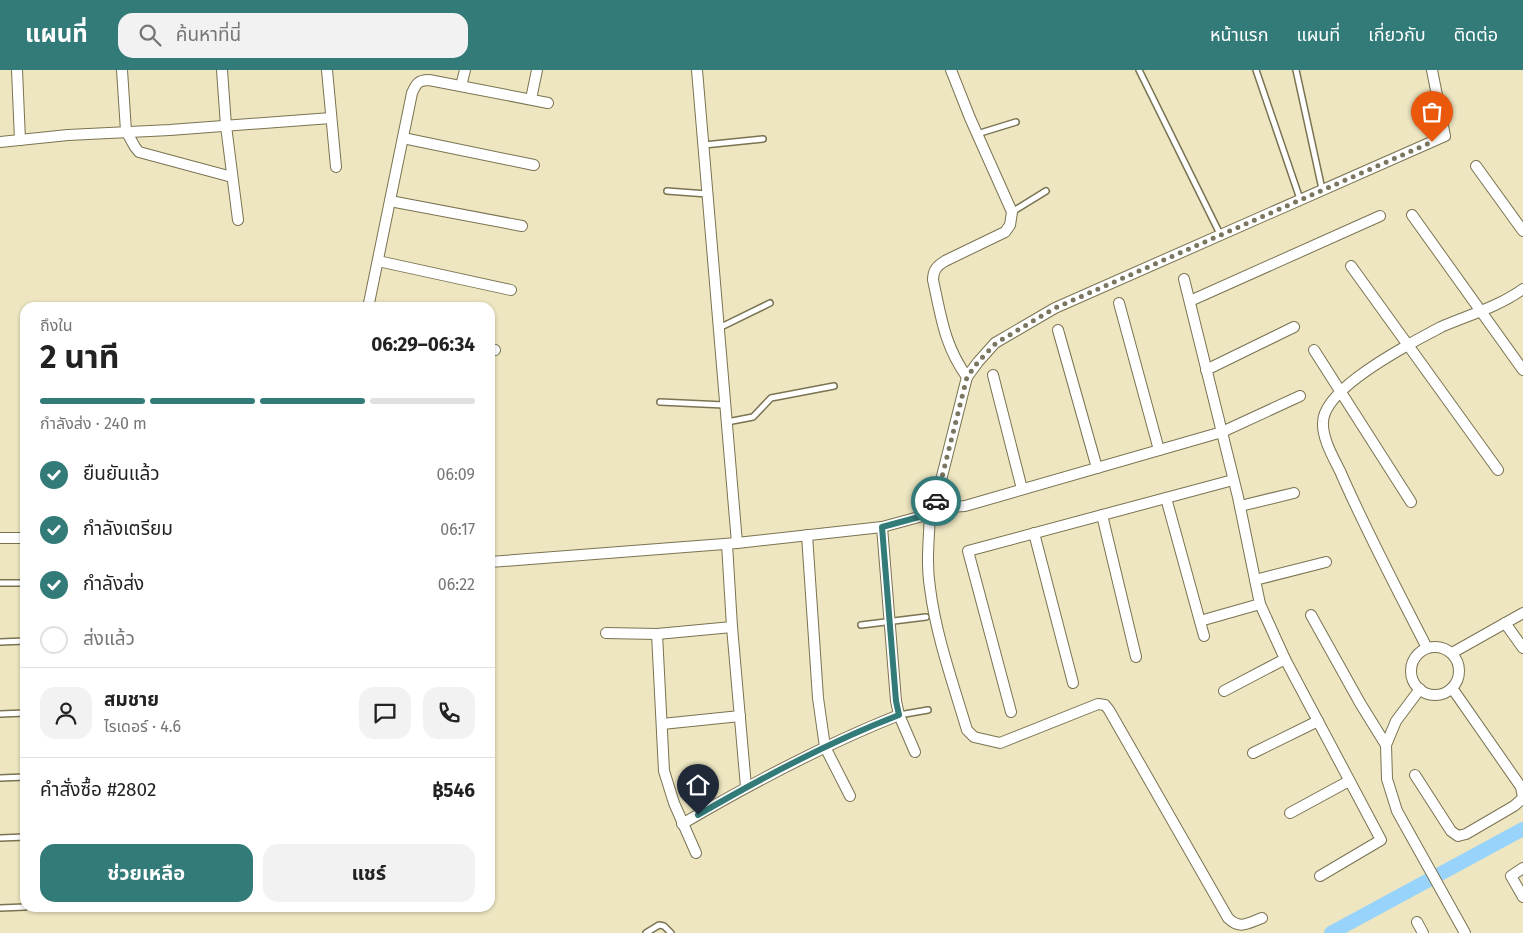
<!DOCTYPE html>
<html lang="th">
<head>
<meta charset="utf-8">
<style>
	body { margin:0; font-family:"Fira Sans","Noto Sans Thai",sans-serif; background:#f2f2f2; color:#222; height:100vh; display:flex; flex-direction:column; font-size:19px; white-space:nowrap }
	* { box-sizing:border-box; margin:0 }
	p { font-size:16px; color:#767676 }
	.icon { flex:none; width:28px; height:28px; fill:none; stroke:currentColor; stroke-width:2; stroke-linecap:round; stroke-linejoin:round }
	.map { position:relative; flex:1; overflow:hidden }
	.drawer { position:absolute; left:20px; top:232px; width:475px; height:610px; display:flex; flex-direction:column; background:#fff; border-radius:15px; box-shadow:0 1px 4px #0004 }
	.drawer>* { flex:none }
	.pin { position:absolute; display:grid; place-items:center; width:42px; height:42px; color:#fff; margin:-51px -21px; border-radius:50% 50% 50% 0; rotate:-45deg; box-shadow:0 0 5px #0007 }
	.pin .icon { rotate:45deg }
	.courier { position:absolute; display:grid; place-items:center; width:50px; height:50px; margin:-25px; border:4px solid #327b78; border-radius:50%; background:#fff; color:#222; box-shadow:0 1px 6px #0007 }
	.overview em { font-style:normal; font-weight:700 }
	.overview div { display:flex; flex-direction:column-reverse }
	.overview { display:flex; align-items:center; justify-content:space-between; height:85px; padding:0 20px }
	h1 { font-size:32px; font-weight:700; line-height:38px }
	.bar { display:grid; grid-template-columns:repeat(4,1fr); gap:8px 5px; align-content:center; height:60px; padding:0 20px }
	.bar i { height:6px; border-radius:4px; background:#e0e0e0 }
	.bar .active { background:#327b78 }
	.bar p { grid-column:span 4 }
	.line { display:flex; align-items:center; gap:12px; padding:0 20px; border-top:1px solid #e0e0e0 }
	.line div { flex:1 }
	.round { display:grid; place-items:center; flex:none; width:52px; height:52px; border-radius:15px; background:#f2f2f2 }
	ol { padding:0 20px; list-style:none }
	li { display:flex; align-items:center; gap:15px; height:55px }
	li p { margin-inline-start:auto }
	li .icon { padding:5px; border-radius:50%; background:#327b78; color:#fff; stroke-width:4 }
	li:last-child { color:#767676 }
	li i { width:28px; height:28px; border:2px solid #e0e0e0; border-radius:50% }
	.button { display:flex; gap:10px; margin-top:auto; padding:10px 20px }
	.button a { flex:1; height:58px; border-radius:15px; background:#327b78; color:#fff; font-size:20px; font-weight:700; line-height:58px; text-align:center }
	.button a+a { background:#f2f2f2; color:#222 }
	header { display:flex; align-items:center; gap:30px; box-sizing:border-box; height:70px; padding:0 25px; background:#327b78; color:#fff }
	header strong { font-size:24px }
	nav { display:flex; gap:28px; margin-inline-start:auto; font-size:18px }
	.search { width:350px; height:45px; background:#f2f2f2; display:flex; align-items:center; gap:12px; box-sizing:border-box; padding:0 18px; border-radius:15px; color:#767676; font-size:19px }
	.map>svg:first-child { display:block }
</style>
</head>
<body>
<header>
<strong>แผนที่</strong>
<div class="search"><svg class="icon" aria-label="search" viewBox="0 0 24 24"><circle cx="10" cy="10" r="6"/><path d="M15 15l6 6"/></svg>ค้นหาที่นี่</div>
<nav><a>หน้าแรก</a><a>แผนที่</a><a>เกี่ยวกับ</a><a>ติดต่อ</a></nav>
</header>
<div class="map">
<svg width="1523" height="863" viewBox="0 0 1523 863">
	<rect width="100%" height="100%" fill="#ede6c1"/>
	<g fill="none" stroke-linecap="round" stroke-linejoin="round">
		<polyline stroke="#97d3fa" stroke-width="14" points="1331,863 1523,759"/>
		<g stroke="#7a7351" stroke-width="8">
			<g id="lane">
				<polyline points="1139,0 1220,164"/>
				<polyline points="1256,0 1300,129"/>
				<polyline points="1296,0 1322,119"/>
				<polyline points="977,64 1016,52"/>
				<polyline points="704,75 763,69"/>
				<polyline points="667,121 707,124"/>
				<polyline points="1012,142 1046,121"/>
				<polyline points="719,258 770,233"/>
				<polyline points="660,332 724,335"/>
				<polyline points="727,352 753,347 771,328 834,316"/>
				<polyline points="0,513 25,513"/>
				<polyline points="861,555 926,547"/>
				<polyline points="0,572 25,571"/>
				<polyline points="0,644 25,643"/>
				<polyline points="899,645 928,640"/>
				<polyline points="0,708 25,707"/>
				<polyline points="0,768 25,767"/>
				<polyline points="0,838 25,837"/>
				<polyline points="646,863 659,855 664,856 671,863"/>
			</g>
		</g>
		<g stroke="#7a7351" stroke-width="12">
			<g id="street">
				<polyline points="17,0 20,70"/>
				<polyline points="122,0 126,61 135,77 139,82 232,107"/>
				<polyline points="222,0 226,56 238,150"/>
				<polyline points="327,0 336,97"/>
				<polyline points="697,0 737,473"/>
				<path d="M951,0L970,48L1012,142L1010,155L1005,162L945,191C937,196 933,200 933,210C941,246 944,275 967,307"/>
				<polyline points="461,16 465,0"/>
				<polyline points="531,29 537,0"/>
				<polyline points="403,68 534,95"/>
				<polyline points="0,72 68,65 170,60 331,48"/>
				<polyline points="1476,96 1523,161"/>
				<polyline points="390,131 522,156"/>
				<polyline points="1412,145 1523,300"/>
				<polyline points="378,191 511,220"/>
				<polyline points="1351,196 1498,400"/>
				<polyline points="1184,209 1238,427 1260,534 1285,589 1381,770 1320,806"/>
				<polyline points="1190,231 1380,146"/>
				<polyline points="1119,233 1159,380"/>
				<path d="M368,238L412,23C416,14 418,10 429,10L548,33"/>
				<polyline points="1058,260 1097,398"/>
				<polyline points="490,279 495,280"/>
				<polyline points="1314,280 1411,432"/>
				<polyline points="1206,300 1294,257"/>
				<polyline points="993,305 1022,419"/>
				<polyline points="1166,428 1204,566"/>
				<polyline points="1240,436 1294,423"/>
				<polyline points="934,438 965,436 1222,362 1300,326"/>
				<polyline points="1102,445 1136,587"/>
				<polyline points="882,457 896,631 899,645 915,682"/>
				<polyline points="1034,463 1073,613"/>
				<polyline points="807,465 818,628 825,677 850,726"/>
				<polyline points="0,468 25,468"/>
				<polyline points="727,474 732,557 746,717"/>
				<polyline points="490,492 737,473 882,457 930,444"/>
				<polyline points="1255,510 1326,492"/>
				<polyline points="1311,545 1360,633 1386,675"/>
				<polyline points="1200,551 1260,534"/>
				<polyline points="1505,553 1523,578"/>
				<polyline points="606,563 657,564 732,557"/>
				<polyline points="657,564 664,701 674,733 696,783"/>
				<circle cx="1435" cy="601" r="24"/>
				<path d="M1427,578C1397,519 1366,461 1340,401C1333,387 1322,368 1323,352C1324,323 1385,288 1408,275C1418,269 1430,263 1441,257C1469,245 1498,237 1523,219"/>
				<polyline points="1452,583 1523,543"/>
				<polyline points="1452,618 1521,717 1523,727"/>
				<polyline points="1420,619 1396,651 1386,675 1387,709 1397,741 1465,863"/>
				<polyline points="1224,621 1285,589"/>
				<polyline points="1011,642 968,481 1233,410"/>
				<polyline points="662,654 740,646"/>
				<polyline points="1253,683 1318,651"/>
				<polyline points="1415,705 1451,761 1458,766 1466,764 1514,736 1523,728"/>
				<polyline points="1290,743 1349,711"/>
				<path d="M682,754C752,713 823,675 899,645"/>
				<polyline points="1523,798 1511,806 1523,827"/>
				<path d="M1262,848C1248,853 1240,860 1228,848L1109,640L1105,635L1098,634L1000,673L974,667L967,660C953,613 936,566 930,518C926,493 929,469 930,444L934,438L967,307L978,292L995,273L1055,238L1445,66L1432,0"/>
				<polyline points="1417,852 1423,863"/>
			</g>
		</g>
		<use href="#lane" stroke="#fff" stroke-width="5"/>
		<use href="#street" stroke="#fff" stroke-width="10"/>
	</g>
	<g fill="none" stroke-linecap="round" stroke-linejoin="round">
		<polyline stroke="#7a7660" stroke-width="5" stroke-dasharray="0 9" points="936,431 967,307 978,292 996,273 1055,238 1432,72"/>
		<path stroke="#327b78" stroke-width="6" d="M698,745C763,707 829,672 899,645L896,631L882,457L930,444L934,438L936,431"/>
	</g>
</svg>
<div class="pin" style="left:1432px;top:72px;background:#ea580c"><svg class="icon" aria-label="bag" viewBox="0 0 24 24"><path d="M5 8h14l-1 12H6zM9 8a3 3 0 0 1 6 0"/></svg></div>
<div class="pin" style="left:698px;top:745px;background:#1f2937"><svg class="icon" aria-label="home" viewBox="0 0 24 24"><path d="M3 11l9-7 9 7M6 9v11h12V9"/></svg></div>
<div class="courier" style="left:936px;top:431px"><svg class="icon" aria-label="car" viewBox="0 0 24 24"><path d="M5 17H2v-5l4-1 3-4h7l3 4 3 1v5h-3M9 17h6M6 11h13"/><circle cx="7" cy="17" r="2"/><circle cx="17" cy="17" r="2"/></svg></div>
<section class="drawer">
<div class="overview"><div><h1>2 นาที</h1><p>ถึงใน</p></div><em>06:29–06:34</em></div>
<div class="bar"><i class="active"></i><i class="active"></i><i class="active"></i><i></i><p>กำลังส่ง · 240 m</p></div>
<ol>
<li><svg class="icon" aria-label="check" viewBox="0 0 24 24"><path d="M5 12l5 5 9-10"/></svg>ยืนยันแล้ว<p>06:09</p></li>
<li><svg class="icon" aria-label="check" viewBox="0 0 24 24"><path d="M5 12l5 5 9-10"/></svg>กำลังเตรียม<p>06:17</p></li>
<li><svg class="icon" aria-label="check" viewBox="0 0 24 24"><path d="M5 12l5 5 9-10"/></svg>กำลังส่ง<p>06:22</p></li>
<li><i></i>ส่งแล้ว</li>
</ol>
<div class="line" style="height:90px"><a class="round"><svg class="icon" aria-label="person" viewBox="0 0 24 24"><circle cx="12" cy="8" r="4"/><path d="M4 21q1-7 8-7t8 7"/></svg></a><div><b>สมชาย</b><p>ไรเดอร์ · 4.6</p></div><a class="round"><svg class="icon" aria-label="chat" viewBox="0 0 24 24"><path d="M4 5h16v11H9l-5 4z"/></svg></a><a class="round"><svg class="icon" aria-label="phone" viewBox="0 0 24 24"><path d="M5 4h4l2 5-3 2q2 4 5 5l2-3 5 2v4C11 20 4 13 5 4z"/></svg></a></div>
<div class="line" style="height:65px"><div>คำสั่งซื้อ #2802</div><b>฿546</b></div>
<div class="button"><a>ช่วยเหลือ</a><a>แชร์</a></div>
</section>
</div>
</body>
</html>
